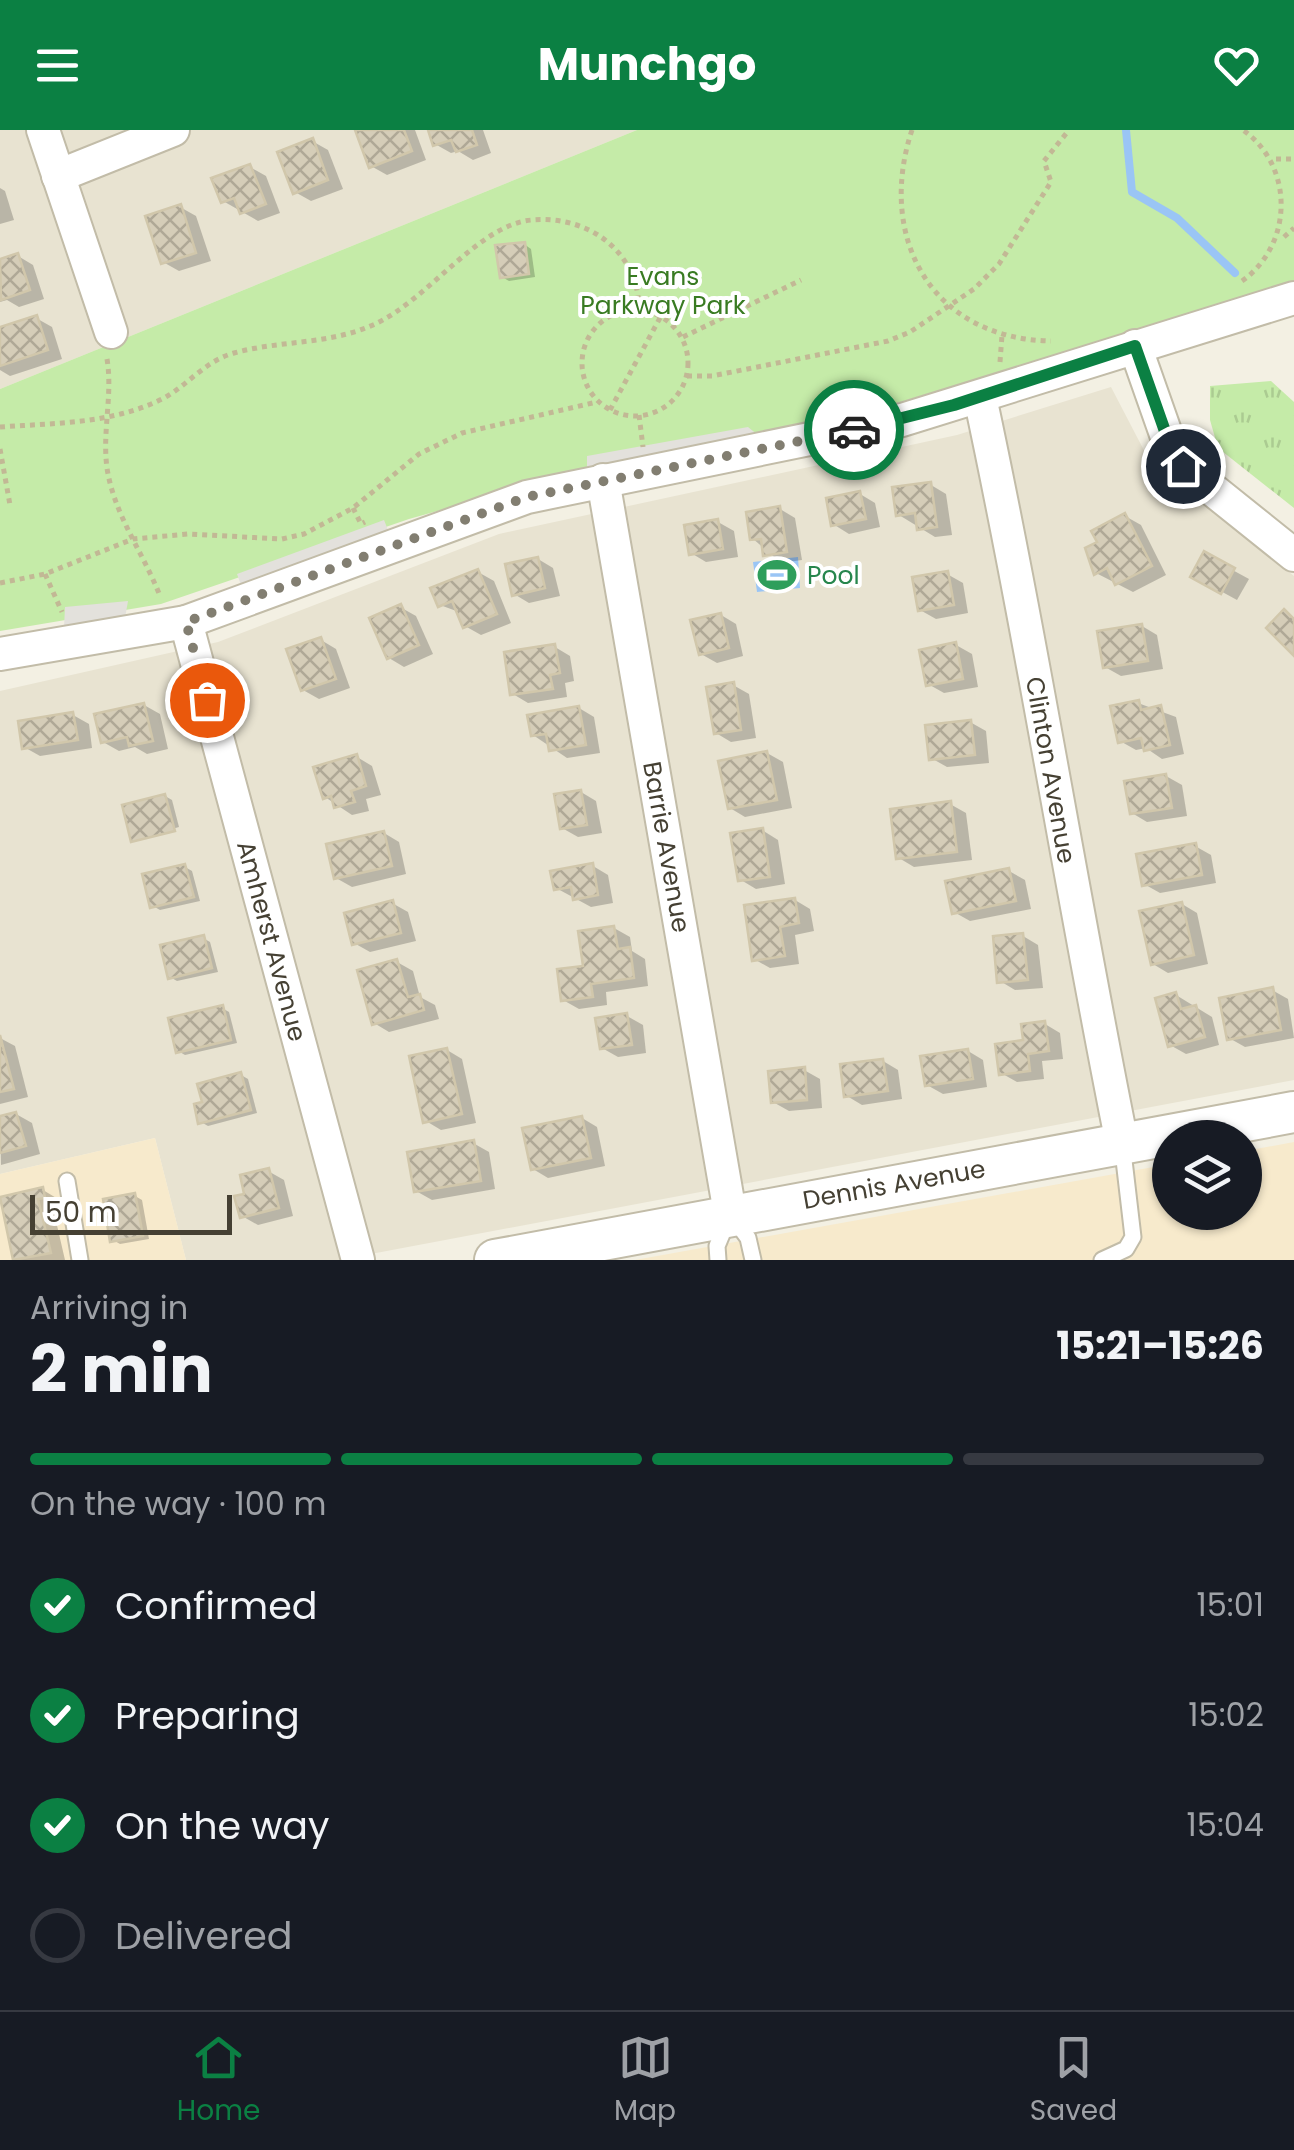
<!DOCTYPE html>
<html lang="en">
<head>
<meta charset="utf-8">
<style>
	body { margin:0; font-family:Poppins,sans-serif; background:#242831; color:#f1f3f6; height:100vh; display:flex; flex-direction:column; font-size:38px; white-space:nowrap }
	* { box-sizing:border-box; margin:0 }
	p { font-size:32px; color:#9ea1a6 }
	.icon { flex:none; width:55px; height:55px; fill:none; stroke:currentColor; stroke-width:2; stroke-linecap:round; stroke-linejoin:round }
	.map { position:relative; height:1130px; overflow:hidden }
	.sheet { display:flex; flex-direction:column; background:#171b24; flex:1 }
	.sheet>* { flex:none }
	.fabs { position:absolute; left:1152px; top:990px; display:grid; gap:20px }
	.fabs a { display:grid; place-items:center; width:110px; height:110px; border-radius:50%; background:#171b24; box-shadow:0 2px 8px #0004; font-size:50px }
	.scale { position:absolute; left:30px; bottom:25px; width:202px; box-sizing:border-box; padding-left:10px; border:5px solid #454033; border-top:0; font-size:28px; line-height:35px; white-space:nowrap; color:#454033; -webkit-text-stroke:8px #fff; paint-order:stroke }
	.pin { position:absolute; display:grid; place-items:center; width:85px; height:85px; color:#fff; margin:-42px; border:5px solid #fff; border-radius:50%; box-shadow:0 2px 10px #0007 }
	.courier { position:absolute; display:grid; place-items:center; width:100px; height:100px; margin:-50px; border:8px solid #0b8043; border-radius:50%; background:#fff; color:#222; box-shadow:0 2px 12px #0007 }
	.head em { font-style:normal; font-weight:700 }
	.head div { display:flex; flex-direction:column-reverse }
	.head { display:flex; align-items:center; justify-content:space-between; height:170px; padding:0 30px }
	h1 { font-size:65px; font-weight:700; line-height:75px }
	.bar { display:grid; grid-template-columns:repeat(4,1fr); gap:15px 10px; align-content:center; height:120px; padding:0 30px }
	.bar i { height:12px; border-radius:8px; background:#363941 }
	.bar .selected { background:#0b8043 }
	.bar p { grid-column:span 4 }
	ol { padding:0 30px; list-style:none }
	li { display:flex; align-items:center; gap:30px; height:110px }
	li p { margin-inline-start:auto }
	li .icon { padding:10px; border-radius:50%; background:#0b8043; color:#fff; stroke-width:4 }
	li:last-child { color:#9ea1a6 }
	li i { width:55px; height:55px; border:5px solid #363941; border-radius:50% }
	header { display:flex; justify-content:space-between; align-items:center; height:130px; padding:0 30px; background:#0b8043; color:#fff; font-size:45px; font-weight:700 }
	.dock { display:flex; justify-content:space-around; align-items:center; height:140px; border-top:2px solid #363941; background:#171b24; font-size:28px; color:#9ea1a6 }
	.dock a { display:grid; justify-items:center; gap:5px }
	.dock .selected { color:#0b8043 }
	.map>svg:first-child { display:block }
</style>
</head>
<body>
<header><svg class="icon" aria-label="menu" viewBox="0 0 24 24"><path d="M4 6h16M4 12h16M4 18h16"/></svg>Munchgo<svg class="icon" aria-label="heart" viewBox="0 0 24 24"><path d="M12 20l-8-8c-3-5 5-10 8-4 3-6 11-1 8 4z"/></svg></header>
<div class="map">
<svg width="1294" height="1130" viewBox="0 0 1294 1130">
	<defs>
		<pattern id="grass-tufts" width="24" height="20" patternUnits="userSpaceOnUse" patternTransform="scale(2.5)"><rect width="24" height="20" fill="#c5eba8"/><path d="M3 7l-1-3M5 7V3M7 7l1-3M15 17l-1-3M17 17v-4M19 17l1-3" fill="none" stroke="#abcb91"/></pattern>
		<pattern id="building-cross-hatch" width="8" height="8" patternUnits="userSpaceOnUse" patternTransform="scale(2.5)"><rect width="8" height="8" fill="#d5cdb8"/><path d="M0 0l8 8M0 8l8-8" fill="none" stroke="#afa896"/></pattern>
	</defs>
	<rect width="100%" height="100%" fill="#f3f0e3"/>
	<g fill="#e8e3d1">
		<polygon points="0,0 637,0 0,259"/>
		<polygon points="1111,257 1150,332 1294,446 1294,950 339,1130 186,1130 155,1008 0,1044 0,561 218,512 499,404 957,305"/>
	</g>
	<g fill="#f7eacc">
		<polygon points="155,1008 186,1130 0,1130 0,1044"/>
		<polygon points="1294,1012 1294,1130 635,1130 1170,1034 1170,1082 1245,1082 1245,1021"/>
	</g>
	<polygon fill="url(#grass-tufts)" points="1271,251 1294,272 1294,378 1218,318 1210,290 1210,256"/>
	<polygon fill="#c5eba8" points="637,0 1294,0 1294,152 858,285 587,339 409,389 161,474 0,501 0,259"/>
	<g fill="#e3e1dc">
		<polygon points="748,297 758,305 587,339 587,326"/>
		<polygon points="384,390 388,400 241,455 237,444"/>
		<polygon points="128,471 125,488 64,498 65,477"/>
	</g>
	<polygon fill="#9ac5f5" points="798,427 800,458 757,462 753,432"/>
	<g fill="#0003">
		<polygon points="357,0 415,0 426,30 387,45 371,36"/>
		<polygon points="430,0 483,0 491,23 473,30 458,21 451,23 435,14"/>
		<polygon points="312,11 328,20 343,59 311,71 295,62"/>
		<polygon points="250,37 266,46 280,83 258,91 223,71"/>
		<polygon points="0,58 5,61 14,90 0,94"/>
		<polygon points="180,77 196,86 211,131 179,141 163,132"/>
		<polygon points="524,114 531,119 535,147 509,151 502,147"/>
		<polygon points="18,126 33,135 44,169 19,177 7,170 0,172 0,132"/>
		<polygon points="36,188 52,197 62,229 10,246 0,240 0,199"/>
		<polygon points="931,355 946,364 952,405 935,407 899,385"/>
		<polygon points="860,364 875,373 880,397 849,404 833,394"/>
		<polygon points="780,379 795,388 802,430 781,433 752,408"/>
		<polygon points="1125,386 1141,395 1166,445 1133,462 1096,443 1100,413"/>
		<polygon points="718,392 734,401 738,427 706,432 691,423"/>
		<polygon points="1205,425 1249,449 1237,470 1193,446"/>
		<polygon points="538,429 553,438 560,466 529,473 514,464"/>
		<polygon points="478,442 494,451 511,493 481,505 465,496 459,482 440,475"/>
		<polygon points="947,444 963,453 968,483 936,489 920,480"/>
		<polygon points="400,477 416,486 433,524 404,537 389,528"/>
		<polygon points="721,485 736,494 743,526 717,533 701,524"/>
		<polygon points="1142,496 1157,505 1163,539 1121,546 1105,537"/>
		<polygon points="321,510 336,519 350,558 319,569 303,560"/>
		<polygon points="956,515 972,524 978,557 944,563 928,554"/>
		<polygon points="555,517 570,526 574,551 565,553 567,567 528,573 513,564"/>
		<polygon points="733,555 749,564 756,608 731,612 716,603"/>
		<polygon points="1138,573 1176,587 1184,624 1162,629 1146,618 1136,620 1120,611"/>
		<polygon points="144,575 160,584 168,619 147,624 135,617 119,621 103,612"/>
		<polygon points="579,578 594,587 600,623 567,628 533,605"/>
		<polygon points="73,585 89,594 92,618 40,626 24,617"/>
		<polygon points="970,592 986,601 989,633 947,637 931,628"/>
		<polygon points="767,623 783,632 792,678 745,687 730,678"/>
		<polygon points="357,627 372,636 381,665 366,669 369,681 352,685 325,667"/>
		<polygon points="1166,646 1182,655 1187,686 1147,692 1132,683"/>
		<polygon points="581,662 596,671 602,703 578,707 562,698"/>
		<polygon points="165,666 172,670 179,697 134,710"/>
		<polygon points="950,674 966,683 972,730 914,737 899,728"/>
		<polygon points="762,700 778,710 785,754 756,759 741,750"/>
		<polygon points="384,703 399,712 406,744 352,757 336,748"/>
		<polygon points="1195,716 1211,725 1216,753 1160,763 1144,754"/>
		<polygon points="593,736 608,745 613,773 591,777 556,758"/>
		<polygon points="185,737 192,741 200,771 160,780 153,776"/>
		<polygon points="1009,741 1025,750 1031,779 970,791 954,782"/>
		<polygon points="795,770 810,779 814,801 795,805 799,834 770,838 754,829"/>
		<polygon points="392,773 408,782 416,811 370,822 354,813"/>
		<polygon points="1182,774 1197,783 1208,834 1168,843 1153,834"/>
		<polygon points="614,798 630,807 632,821 645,829 648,856 606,862 607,875 579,879 563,870"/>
		<polygon points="1023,806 1038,815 1043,858 1015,860 1000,851"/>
		<polygon points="203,808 210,812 218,842 177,851 170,847"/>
		<polygon points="397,832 413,841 420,867 435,875 439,889 389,902 374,893"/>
		<polygon points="1272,860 1288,869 1294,908 1245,917 1229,908"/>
		<polygon points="1176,865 1212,887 1219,915 1186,924 1170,915"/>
		<polygon points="222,878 229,882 237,913 185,925 178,921"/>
		<polygon points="627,886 643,895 646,923 618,927 602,918"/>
		<polygon points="1045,894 1060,903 1063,929 1042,931 1044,949 1017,952 1001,943"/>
		<polygon points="0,908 15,916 28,967 0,974"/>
		<polygon points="447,920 462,929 476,993 441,1000 426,991"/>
		<polygon points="968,921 983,930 987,957 943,964 927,955"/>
		<polygon points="883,931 898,940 902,969 862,975 847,966"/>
		<polygon points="804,940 820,949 822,978 789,981 773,972"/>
		<polygon points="241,945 248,949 257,983 208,996 201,992"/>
		<polygon points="16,984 32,993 40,1024 1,1035 0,989"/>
		<polygon points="582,988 597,997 605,1036 548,1048 533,1039"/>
		<polygon points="473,1013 489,1022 495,1059 432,1070 416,1061"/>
		<polygon points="268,1041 284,1050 293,1086 258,1095 242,1086 247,1066"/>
		<polygon points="43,1060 58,1069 60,1076 53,1078 65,1130 15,1130 2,1070"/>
		<polygon points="135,1066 142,1070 149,1109 120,1114 113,1110"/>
	</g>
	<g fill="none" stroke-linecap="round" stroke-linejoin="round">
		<polyline stroke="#9ac5f5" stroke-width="8" points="1126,0 1132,62 1177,88 1235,143"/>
	</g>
	<g fill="url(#building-cross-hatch)" stroke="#d1c7ab" stroke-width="2.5">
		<polygon points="355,0 404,0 412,21 369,38"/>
		<polygon points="428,0 472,0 477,15 456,22 451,10 433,16"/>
		<polygon points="313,8 328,50 293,64 277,22"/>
		<polygon points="250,34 266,74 240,84 234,68 221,73 211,48"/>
		<polygon points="181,74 196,123 161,134 145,86"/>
		<polygon points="525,112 529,144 500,148 495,115"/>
		<polygon points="18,123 30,160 1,170 0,129"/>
		<polygon points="37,185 48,220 0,236 0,197"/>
		<polygon points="931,352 937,397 917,400 915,383 896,386 892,357"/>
		<polygon points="860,361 866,389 831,396 826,368"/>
		<polygon points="780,376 787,422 763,426 761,409 750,410 746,382"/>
		<polygon points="1125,383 1152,436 1115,455 1107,438 1094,445 1085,418 1097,412 1091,401"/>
		<polygon points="718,389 723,419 689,425 684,395"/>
		<polygon points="1204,421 1235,438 1221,464 1190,447"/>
		<polygon points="538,427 545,458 512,466 505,434"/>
		<polygon points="478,439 497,484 463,498 452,471 438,477 430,458"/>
		<polygon points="948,441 954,475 918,481 912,447"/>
		<polygon points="401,474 419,515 387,529 369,488"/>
		<polygon points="1284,479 1294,489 1294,526 1266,498"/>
		<polygon points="721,483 729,518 699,525 690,490"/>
		<polygon points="1142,494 1148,531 1103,538 1097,501"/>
		<polygon points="321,507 336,549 301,561 286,519"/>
		<polygon points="956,512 963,549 926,556 919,520"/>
		<polygon points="555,514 560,543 550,545 553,559 510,565 504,522"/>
		<polygon points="734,552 741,600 714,604 706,557"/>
		<polygon points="1139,570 1141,580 1161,575 1170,615 1144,621 1141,608 1118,613 1110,576"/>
		<polygon points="144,573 153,611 129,616 127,607 101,613 94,584"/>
		<polygon points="579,576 586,615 549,621 546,604 531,606 527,585"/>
		<polygon points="73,582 78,610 22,619 18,591"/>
		<polygon points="971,590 975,625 929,630 925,595"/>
		<polygon points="767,621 777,670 728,679 718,631"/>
		<polygon points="357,624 366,656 351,661 355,672 334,678 331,666 323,669 313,637"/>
		<polygon points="1166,644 1172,678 1130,684 1124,651"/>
		<polygon points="581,660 587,695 560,699 554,664"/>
		<polygon points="165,664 175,701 131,712 122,675"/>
		<polygon points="951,671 957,722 896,729 890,679"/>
		<polygon points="763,698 770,747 738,751 730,703"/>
		<polygon points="384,701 392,736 334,749 326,714"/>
		<polygon points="1196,713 1202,745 1142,756 1136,724"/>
		<polygon points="593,733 598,765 573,770 571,757 554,760 550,741"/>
		<polygon points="185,734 194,767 150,778 142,744"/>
		<polygon points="1009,738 1016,771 952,784 945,751"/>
		<polygon points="795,768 799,793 780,797 785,826 752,831 744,775"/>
		<polygon points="393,770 401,803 352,815 344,783"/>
		<polygon points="1182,772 1194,825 1151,835 1139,781"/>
		<polygon points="614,796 618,819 630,817 634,848 591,854 593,867 561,871 557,839 583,836 578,801"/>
		<polygon points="1023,803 1028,850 997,853 993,806"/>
		<polygon points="204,805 212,838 168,849 160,815"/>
		<polygon points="397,829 408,867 420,864 424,880 372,895 357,840"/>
		<polygon points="1273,857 1281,900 1227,910 1219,868"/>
		<polygon points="1176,862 1181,879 1196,875 1205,907 1168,917 1155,868"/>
		<polygon points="223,875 231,910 176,923 168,888"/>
		<polygon points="627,883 632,915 600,919 595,888"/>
		<polygon points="1045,891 1049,921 1028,924 1030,941 999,945 995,914 1023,910 1021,894"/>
		<polygon points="0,905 14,959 0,962"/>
		<polygon points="447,918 462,984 423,993 409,926"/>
		<polygon points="968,919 973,949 925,956 920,926"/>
		<polygon points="883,929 888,961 844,967 840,934"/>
		<polygon points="805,937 807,970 771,973 768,941"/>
		<polygon points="241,942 251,980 198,994 194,974 202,972 197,954"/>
		<polygon points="16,982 26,1016 0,1023 0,986"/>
		<polygon points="582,986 591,1028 531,1040 522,998"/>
		<polygon points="474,1010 481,1051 414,1062 407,1022"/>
		<polygon points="269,1038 279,1078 240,1088 234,1066 244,1064 240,1045"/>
		<polygon points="43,1057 45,1068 38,1069 51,1123 13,1130 0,1067"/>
		<polygon points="135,1063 143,1106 110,1112 103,1069"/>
	</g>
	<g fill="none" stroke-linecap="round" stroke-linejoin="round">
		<g stroke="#c2bca8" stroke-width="19">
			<g id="service">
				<polyline points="67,1051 80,1130"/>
				<polyline points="734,1089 748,1108 753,1130"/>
				<polyline points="718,1130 717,1116 727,1092"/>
				<polyline points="1102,1130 1126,1119 1133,1107 1122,1013"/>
			</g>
		</g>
		<g stroke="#c2bca8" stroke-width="36">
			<g id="minor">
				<polyline points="43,0 111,202"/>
				<polyline points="58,46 173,0"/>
				<polyline points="1135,216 1167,307 1183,336 1294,425"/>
				<path d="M980,267C1033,515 1072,765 1122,1013"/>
				<polyline points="603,350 730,1083"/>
				<polyline points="186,492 358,1130"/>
				<polyline points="0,524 186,492 527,367 902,290 1294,168"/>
			</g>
		</g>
		<g stroke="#c2bca8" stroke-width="44">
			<polyline id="tertiary" points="495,1130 1294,982"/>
		</g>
		<g stroke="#c2b895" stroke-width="5" stroke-dasharray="5 5" stroke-linecap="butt">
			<path d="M912,0C876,108 932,209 1051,211"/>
			<polyline points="1276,29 1294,29"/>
			<polyline points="1284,107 1294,98"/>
			<path d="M1242,151C1294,114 1294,36 1243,0"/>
			<circle cx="635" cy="233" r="53"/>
			<polyline points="683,207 801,150"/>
			<path d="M107,229C113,265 102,301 107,338C114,385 143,422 160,466"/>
			<polyline points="1000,232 1002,205"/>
			<polyline points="687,246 712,246 888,211 910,202 974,159 999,134 1051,52 1044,31 1069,0"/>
			<polyline points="610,280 661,186"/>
			<polyline points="639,285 643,317"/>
			<path d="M0,297C56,293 113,294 164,268C189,254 205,231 234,223C281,210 330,215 375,194C429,169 479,94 532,90C589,85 639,122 639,180"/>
			<polyline points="0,319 10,375"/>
			<polyline points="353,378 361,394 365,392"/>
			<polyline points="45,444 62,482"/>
			<polyline points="0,453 45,444 133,409 188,404 282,409 304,404 353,378 419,324 462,303 597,272"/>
		</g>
		<use href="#service" stroke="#fff" stroke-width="15"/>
		<use href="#minor" stroke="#fff" stroke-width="32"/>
		<use href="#tertiary" stroke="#fff" stroke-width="40"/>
	</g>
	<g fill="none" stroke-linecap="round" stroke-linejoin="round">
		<polyline stroke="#827e71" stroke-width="10" stroke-dasharray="0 18" points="207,570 186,492 527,367 854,300"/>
		<polyline stroke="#0b8043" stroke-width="12" points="854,300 954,275 1135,216 1167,307 1183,336"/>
	</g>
	<defs>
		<g id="stadium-bare" transform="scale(3)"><path d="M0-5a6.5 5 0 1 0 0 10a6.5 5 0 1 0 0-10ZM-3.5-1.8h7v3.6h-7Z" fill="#2e9e5b" stroke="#fff" stroke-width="2.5" paint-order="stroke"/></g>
	</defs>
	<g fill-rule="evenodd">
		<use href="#stadium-bare" x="777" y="445"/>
	</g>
	<g text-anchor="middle" stroke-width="8" stroke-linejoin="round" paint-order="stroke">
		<g font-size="25" fill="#397b22" stroke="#fff">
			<text x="663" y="155">Evans<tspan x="663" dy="29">Parkway Park</tspan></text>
		</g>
		<g font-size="25" fill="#27864d" stroke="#fff" text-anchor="start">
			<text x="807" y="454">Pool</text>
		</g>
		<g font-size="25" fill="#454033" stroke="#fff">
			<text transform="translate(1051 640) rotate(80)" y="9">Clinton Avenue</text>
			<text transform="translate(667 717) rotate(80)" y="9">Barrie Avenue</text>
			<text transform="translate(272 811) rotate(75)" y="9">Amherst Avenue</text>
			<text transform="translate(894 1054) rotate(-10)" y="9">Dennis Avenue</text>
		</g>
	</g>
</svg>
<div class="fabs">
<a><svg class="icon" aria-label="layers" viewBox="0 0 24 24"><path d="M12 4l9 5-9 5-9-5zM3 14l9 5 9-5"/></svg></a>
</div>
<div class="scale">50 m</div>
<div class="pin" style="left:207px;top:570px;background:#ea580c"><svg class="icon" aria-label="bag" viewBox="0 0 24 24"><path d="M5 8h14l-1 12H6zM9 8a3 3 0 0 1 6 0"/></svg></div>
<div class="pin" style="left:1183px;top:336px;background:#1f2937"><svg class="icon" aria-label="home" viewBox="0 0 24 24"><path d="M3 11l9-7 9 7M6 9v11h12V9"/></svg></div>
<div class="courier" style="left:854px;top:300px"><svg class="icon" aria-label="car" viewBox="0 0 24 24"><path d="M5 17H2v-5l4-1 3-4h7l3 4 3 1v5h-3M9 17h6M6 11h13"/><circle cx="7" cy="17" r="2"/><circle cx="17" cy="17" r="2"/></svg></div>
</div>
<section class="sheet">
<div class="head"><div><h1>2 min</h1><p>Arriving in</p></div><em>15:21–15:26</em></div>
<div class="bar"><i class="selected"></i><i class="selected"></i><i class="selected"></i><i></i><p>On the way · 100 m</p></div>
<ol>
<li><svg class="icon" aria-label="check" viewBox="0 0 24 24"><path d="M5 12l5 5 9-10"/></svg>Confirmed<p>15:01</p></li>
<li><svg class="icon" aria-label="check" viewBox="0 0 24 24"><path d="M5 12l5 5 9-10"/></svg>Preparing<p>15:02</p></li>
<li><svg class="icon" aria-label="check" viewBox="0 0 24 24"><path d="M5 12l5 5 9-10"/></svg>On the way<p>15:04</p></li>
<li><i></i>Delivered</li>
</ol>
</section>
<nav class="dock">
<a class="selected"><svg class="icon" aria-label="home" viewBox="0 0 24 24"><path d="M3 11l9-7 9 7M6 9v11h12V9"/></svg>Home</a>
<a><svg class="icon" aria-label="map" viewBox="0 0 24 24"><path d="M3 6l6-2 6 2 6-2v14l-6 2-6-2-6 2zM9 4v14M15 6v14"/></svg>Map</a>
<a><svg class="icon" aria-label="saved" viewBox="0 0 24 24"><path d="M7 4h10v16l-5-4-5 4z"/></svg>Saved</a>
</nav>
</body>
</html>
